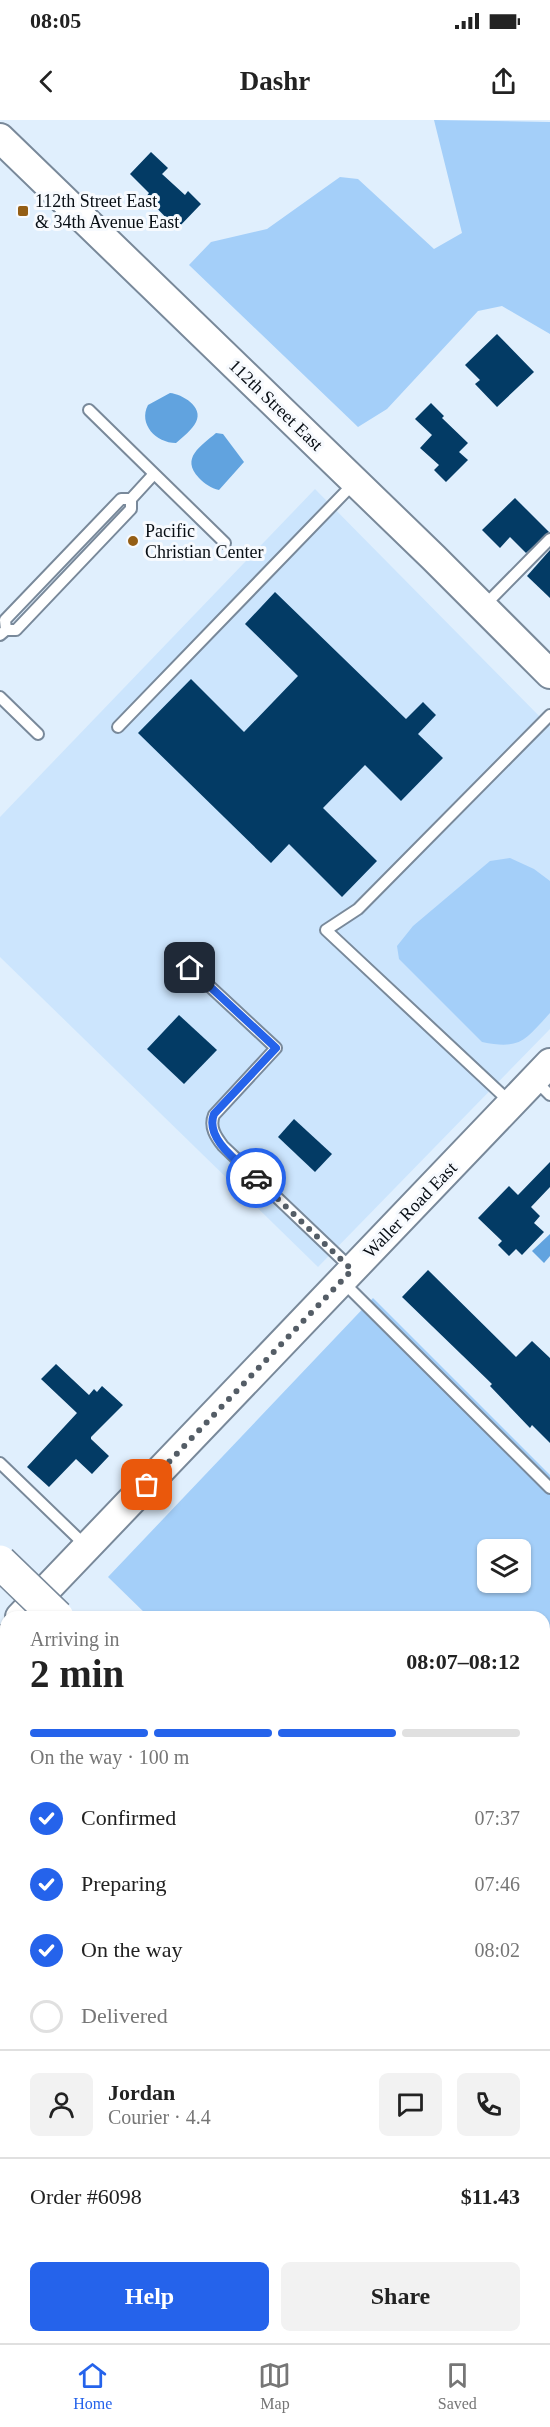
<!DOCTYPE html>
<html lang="en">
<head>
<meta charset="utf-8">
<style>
	body { margin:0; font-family:"Times New Roman",serif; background:#f2f2f2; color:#222; height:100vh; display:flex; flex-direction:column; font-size:22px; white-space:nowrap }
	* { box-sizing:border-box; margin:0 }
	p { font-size:20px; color:#767676 }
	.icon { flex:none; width:33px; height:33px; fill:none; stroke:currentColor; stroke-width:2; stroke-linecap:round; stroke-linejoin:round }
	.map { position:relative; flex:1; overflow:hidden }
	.drawer { position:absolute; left:0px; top:1491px; width:550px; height:732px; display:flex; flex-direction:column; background:#fff; border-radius:18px 18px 0 0; box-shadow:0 2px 4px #0004 }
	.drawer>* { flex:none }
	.controls { position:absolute; left:477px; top:1419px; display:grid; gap:12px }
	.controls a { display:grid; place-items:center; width:54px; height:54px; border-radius:9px; background:#fff; box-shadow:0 2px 4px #0004; font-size:30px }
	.pin { position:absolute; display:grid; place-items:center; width:51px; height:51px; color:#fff; margin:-26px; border-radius:12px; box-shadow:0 3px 9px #0006 }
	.courier { position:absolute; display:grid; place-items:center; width:60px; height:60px; margin:-30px; border:4px solid #2563eb; border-radius:50%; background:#fff; color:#222; box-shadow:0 2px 8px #0007 }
	.headline em { font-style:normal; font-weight:700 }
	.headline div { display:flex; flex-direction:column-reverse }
	.headline { display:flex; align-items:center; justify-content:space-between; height:102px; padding:0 30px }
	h1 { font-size:39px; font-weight:700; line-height:45px }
	.bar { display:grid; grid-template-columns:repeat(4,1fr); gap:9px 6px; align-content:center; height:72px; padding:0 30px }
	.bar i { height:8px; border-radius:4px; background:#e0e0e0 }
	.bar .selected { background:#2563eb }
	.bar p { grid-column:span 4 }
	.line { display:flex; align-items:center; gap:15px; padding:0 30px; border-top:2px solid #e0e0e0 }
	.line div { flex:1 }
	.round { display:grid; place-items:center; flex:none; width:63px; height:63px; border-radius:9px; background:#f2f2f2 }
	ol { padding:0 30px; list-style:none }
	li { display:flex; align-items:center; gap:18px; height:66px }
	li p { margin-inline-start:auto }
	li .icon { padding:6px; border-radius:50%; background:#2563eb; color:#fff; stroke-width:4 }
	li:last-child { color:#767676 }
	li i { width:33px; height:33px; border:3px solid #e0e0e0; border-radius:50% }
	.cta { display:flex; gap:12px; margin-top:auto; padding:12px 30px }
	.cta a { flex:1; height:69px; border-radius:9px; background:#2563eb; color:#fff; font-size:24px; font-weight:700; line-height:69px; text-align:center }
	.cta a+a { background:#f2f2f2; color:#222 }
	.status { display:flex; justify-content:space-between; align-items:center; height:42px; padding:0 30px; background:#fff; direction:ltr }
	.status svg { height:16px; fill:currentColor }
	header { display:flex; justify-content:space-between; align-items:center; height:78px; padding:0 30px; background:#fff; font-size:27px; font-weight:700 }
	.tab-bar { display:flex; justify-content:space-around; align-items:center; height:84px; border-top:2px solid #e0e0e0; background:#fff; font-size:16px; color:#767676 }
	.tab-bar a { display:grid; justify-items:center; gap:3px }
	.tab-bar .selected { color:#2563eb }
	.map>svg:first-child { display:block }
</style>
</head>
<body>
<div class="status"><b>08:05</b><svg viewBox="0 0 49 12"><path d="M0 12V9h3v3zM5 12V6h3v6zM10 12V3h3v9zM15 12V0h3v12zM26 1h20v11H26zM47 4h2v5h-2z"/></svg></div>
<header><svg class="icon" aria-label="back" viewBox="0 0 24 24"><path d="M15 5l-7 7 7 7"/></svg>Dashr<svg class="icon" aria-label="share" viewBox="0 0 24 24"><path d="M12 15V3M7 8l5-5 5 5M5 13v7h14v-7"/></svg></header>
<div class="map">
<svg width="550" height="2223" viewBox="0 0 550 2223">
	<rect width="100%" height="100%" fill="#e0effd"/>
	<polygon fill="#cce5fd" points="315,369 550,607 550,909 318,1147 0,837 0,697"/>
	<g fill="#a4cff9" fill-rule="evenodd">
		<polygon points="434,0 550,2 550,214 502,186 478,191 387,289 358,307 189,145 211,122 267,109 340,57 358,59 434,129 462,113"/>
		<path d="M510,738L534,749L550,761V893C525,920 521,930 482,922L399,839L397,826L413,806L490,741Z"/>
		<path d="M373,1178L550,1355V1894L544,1888V1497H149L108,1457ZM488,1430H520V1462H488Z"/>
		<polygon points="6,1941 6,2007 0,2001 0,1949"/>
		<polygon points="0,2057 6,2058 6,2217 176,2217 182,2223 0,2223"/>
		<polygon points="219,2217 450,2217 443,2223 225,2223"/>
	</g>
	<g fill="#61a3df">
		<path d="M170,273C182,274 204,287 196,302C192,310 183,317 176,323C156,323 138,304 148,285Z"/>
		<path d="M216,313L223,314L244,342L219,370C211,368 205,364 199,358C180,338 201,326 216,313Z"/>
		<polygon points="550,1114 550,1136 544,1143 532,1131"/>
	</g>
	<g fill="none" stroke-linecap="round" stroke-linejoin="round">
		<g stroke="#61a3df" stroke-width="5">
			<polyline points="544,2172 550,2168"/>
			<polyline points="484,2223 491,2217"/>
		</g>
	</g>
	<g fill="#033b65">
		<polygon points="151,32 168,48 162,54 185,75 188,71 201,84 177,109 146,77 149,73 130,54"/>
		<polygon points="497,214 534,252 497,287 475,264 480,260 465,245"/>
		<polygon points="431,283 444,296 442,298 468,323 459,332 468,340 446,362 434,350 439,345 420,328 432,315 415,299"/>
		<polygon points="515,378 549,412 526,433 510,417 500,428 482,410"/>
		<polygon points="550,430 550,478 527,456"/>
		<polygon points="275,472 406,599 423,582 436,595 418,614 443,638 401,681 365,645 323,688 377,741 342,777 289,724 271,743 138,613 191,559 244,612 298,556 245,504"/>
		<polygon points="179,895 217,930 184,964 147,929"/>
		<polygon points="294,999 332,1034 315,1052 278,1017"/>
		<polygon points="550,1042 550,1067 531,1087 540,1096 534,1103 544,1112 522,1135 516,1129 509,1136 498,1125 502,1121 478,1098 509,1066 518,1075"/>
		<polygon points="428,1150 516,1237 532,1221 550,1238 550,1323 532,1305 530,1308 490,1266 492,1264 402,1177"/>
		<polygon points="56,1244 89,1275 94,1269 97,1272 102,1266 123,1285 91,1317 91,1319 109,1336 92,1354 76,1339 49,1367 27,1347 77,1293 41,1259"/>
	</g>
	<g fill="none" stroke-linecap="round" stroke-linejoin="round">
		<g stroke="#79899a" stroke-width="14">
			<g id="lane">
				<polyline points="89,290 225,423"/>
				<polyline points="483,487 550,419"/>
				<polyline points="6,510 16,510 131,389 131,379 153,355"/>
				<polyline points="0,515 6,510 5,500 121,379 131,379"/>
				<polyline points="0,577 38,614"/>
				<polyline points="118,607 355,362"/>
				<path d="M190,848L276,928L214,995C209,1007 216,1017 223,1026L352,1149"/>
				<polyline points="535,960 550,975"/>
				<polyline points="511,983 326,810 358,789 550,595"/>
				<polyline points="342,1161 550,1368"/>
				<polyline points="0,1343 87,1427"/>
				<polyline points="0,2029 6,2035"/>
				<polyline points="192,2217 198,2223"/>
			</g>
		</g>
		<g stroke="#79899a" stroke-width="32">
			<g id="secondary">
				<polyline points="0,18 434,438 550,554"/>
				<polyline points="20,1497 550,943"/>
			</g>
		</g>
		<g stroke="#79899a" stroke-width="36">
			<g id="highway">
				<polyline points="0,1522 6,1528"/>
				<polyline points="544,1972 550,1977"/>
				<polyline points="544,2050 550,2056"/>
			</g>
		</g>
		<use href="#lane" stroke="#fff" stroke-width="10"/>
		<use href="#secondary" stroke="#fff" stroke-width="28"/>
		<use href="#highway" stroke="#fff" stroke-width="33"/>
		<g stroke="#79899a" stroke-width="36" stroke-linecap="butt">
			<polyline id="highway-bridge" points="0,1442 57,1497"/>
		</g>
		<use href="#highway-bridge" stroke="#fff" stroke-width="33"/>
	</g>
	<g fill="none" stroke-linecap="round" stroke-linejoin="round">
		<polyline stroke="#545d66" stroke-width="6" stroke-dasharray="0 10.8" points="147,1365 352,1150 256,1058"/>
		<path stroke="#2563eb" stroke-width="8" d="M190,848L276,928L214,994C204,1019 240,1043 256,1058"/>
	</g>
	<g fill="#945e15" stroke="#f7fafe" stroke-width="2">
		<rect x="17" y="85" width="12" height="12" rx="3"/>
		<circle cx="133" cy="421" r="6"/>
	</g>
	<g text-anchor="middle" stroke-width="6" stroke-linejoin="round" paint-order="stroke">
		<g font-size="18" fill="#080e14" stroke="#f7fafe" text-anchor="start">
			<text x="35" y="87">112th Street East<tspan x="35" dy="21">&amp; 34th Avenue East</tspan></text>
			<text x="145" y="417">Pacific<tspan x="145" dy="21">Christian Center</tspan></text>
		</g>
		<g font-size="18" fill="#080e14" stroke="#f7fafe">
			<text transform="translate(276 285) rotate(44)" y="6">112th Street East</text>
			<text transform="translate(410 1090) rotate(-46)" y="6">Waller Road East</text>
		</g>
	</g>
</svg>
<div class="controls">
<a><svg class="icon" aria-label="layers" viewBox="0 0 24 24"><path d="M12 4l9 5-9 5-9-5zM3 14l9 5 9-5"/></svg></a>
</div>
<div class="pin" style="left:147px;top:1365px;background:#ea580c"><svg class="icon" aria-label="bag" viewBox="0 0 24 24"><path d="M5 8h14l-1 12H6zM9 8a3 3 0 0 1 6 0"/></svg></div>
<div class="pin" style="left:190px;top:848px;background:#1f2937"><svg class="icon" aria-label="home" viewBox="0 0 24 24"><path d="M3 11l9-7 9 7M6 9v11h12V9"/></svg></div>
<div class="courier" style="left:256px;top:1058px"><svg class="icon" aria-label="car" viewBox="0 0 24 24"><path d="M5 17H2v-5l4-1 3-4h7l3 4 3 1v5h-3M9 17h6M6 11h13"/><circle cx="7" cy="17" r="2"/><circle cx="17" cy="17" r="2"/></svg></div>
<section class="drawer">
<div class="headline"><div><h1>2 min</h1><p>Arriving in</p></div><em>08:07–08:12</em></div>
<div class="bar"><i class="selected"></i><i class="selected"></i><i class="selected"></i><i></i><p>On the way · 100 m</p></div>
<ol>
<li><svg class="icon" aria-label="check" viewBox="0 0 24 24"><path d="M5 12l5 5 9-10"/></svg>Confirmed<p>07:37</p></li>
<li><svg class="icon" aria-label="check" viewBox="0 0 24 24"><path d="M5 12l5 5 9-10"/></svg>Preparing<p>07:46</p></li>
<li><svg class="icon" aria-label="check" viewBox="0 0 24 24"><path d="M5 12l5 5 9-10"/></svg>On the way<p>08:02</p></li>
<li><i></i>Delivered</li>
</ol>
<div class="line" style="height:108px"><a class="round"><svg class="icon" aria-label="person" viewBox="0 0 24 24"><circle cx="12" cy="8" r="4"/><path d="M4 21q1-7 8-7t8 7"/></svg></a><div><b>Jordan</b><p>Courier · 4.4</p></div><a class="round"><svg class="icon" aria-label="chat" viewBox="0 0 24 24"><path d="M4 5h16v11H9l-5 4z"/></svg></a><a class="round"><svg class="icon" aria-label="phone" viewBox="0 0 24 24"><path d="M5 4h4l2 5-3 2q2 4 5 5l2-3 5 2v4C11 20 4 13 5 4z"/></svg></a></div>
<div class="line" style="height:78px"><div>Order #6098</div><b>$11.43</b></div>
<div class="cta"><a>Help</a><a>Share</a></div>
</section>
</div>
<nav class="tab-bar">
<a class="selected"><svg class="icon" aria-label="home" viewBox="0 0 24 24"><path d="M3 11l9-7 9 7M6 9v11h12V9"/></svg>Home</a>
<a><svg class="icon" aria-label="map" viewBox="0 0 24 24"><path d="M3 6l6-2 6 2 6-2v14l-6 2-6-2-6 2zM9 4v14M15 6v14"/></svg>Map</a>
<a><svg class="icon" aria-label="saved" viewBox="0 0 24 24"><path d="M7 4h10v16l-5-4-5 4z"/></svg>Saved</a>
</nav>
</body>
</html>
